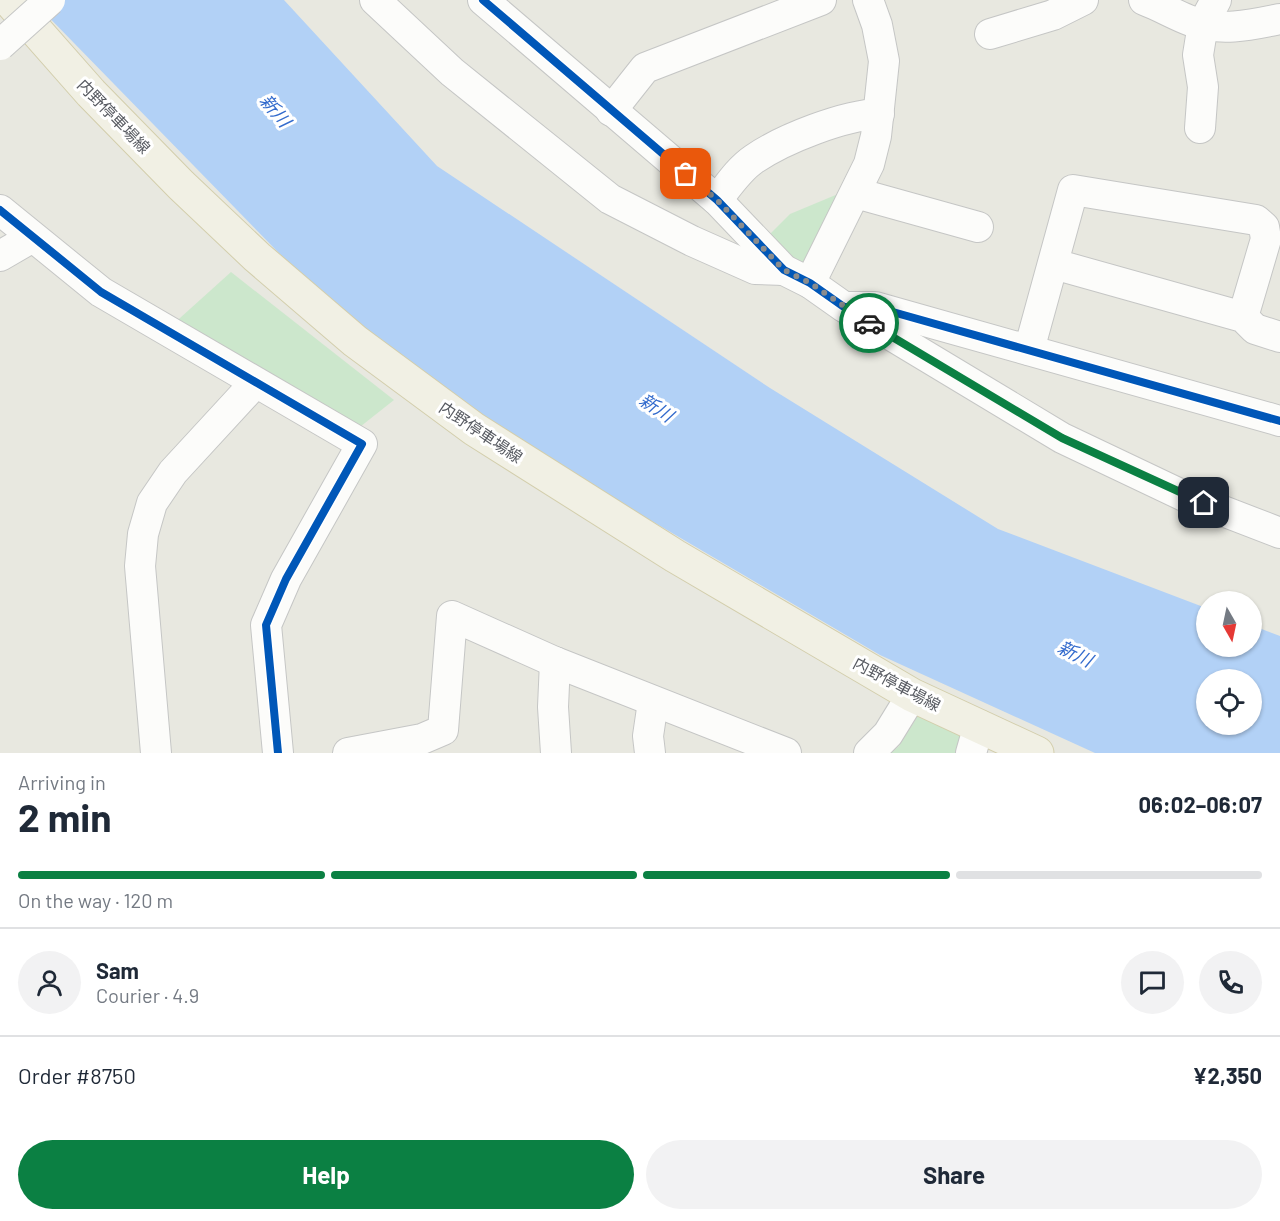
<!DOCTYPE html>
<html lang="en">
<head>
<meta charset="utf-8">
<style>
	body { margin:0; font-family:Barlow,"Noto Sans JP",sans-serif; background:#f2f2f3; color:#1f2937; height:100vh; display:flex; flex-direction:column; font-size:22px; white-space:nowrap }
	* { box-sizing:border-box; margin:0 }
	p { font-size:20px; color:#747a83 }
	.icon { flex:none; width:33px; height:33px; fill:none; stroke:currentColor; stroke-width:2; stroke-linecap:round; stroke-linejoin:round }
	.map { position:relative; height:753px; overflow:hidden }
	.panel { display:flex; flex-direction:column; background:#fff; flex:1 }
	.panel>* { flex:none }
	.needle { width:39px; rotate:171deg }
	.controls { position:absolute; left:1196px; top:591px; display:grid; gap:12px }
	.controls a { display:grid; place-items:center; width:66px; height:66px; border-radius:50%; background:#fff; box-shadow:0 2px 4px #0004; font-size:30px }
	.pin { position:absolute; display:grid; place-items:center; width:51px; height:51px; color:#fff; margin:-26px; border-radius:12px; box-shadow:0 3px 9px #0006 }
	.courier { position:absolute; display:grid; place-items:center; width:60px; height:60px; margin:-30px; border:4px solid #0b8043; border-radius:50%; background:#fff; color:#222; box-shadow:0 2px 8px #0007 }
	.summary em { font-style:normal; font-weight:700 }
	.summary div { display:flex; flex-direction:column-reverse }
	.summary { display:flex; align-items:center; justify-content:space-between; height:102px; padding:0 18px }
	h1 { font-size:39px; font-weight:700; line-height:45px }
	.bar { display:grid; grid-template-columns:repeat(4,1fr); gap:9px 6px; align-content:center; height:72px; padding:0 18px }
	.bar i { height:8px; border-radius:4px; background:#e0e1e3 }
	.bar .current { background:#0b8043 }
	.bar p { grid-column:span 4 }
	.line { display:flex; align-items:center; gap:15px; padding:0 18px; border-top:2px solid #e0e1e3 }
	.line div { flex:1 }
	.round { display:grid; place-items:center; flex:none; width:63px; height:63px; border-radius:32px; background:#f2f2f3 }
	.cta { display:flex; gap:12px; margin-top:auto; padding:12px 18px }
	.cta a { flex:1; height:69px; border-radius:36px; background:#0b8043; color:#fff; font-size:24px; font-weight:700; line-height:69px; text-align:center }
	.cta a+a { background:#f2f2f3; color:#1f2937 }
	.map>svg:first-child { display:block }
</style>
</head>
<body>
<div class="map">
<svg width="1280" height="753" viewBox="0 0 1280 753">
	<rect width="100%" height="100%" fill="#e8e8e0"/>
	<g fill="#cce7cc">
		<polygon points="850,189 804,275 766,238 790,214"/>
		<polygon points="231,272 394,400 351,434 170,327"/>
		<polygon points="924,706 972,729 965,753 891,753 899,746"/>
	</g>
	<path fill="#b2d1f6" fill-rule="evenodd" d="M32,0H284L437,166L770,388L998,529L1206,608V646H1251V625L1280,636V753H1095L880,655L391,368ZM1206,680H1251V724H1206Z"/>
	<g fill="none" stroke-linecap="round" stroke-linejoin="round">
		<g stroke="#c5c6c5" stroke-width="32">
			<g id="minor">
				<polyline points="375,0 452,72 610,199 692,241 755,269 784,270"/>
				<polyline points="483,0 717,200 784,270 810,283 844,307 875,307 1280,421"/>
				<path d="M1144,0C1160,6 1175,15 1191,21C1221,32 1251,25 1280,19"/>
				<polyline points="990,34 1053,15 1083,0"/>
				<polyline points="611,111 645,68 821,0"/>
				<polyline points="1200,128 1203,87 1198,55 1203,24 1216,0"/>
				<polyline points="856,193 978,227"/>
				<path d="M717,200C728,186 739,169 754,159C783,139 844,115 879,114"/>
				<polyline points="0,210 101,292 362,444 286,579 266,625 278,753"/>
				<polyline points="0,256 31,238"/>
				<polyline points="1054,264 1243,317 1255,329 1280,337"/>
				<polyline points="810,283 869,164 876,136 884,61 877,25 868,0"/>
				<polyline points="846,308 1062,438 1184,496 1280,533"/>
				<polyline points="1029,350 1073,190 1256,220 1264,227 1266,239 1243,317"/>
				<polyline points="555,662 553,707 556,753"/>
				<polyline points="156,753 140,566 143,534 152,503 173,472 255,383"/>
				<polyline points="348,753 422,739 443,730 452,616 555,662 786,753"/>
				<polyline points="650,753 648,736 653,702"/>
				<polyline points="869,753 888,734 912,695"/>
				<polyline points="971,753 979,725"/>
			</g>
		</g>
		<g stroke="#d3ceac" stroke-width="35">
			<polyline id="major" points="9,0 91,93 181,185 257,257 355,341 474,429 675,556 912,695 1037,753"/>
		</g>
		<use href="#minor" stroke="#fcfcfa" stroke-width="30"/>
		<use href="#major" stroke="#f1f0e4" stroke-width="33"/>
		<g stroke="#c5c6c5" stroke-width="32" stroke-linecap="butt">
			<polyline id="minor-bridge" points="0,45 50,0"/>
		</g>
		<use href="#minor-bridge" stroke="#fcfcfa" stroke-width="30"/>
		<g stroke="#fff" stroke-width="11">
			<g id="cycleway">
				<polyline points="483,0 717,200 784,270 810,283 844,307 875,307 1280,421"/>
				<polyline points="0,210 101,292 362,444 286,579 266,625 278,753"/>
			</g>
		</g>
		<use href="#cycleway" stroke="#0057b8" stroke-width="8"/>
	</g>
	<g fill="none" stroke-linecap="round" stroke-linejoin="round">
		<polyline stroke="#8a8c8d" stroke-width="6" stroke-dasharray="0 10.8" points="686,174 717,200 784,270 810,283 869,323"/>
		<polyline stroke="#0b8043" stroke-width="8" points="869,323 1062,438 1204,503"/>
	</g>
	<g text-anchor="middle" stroke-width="6" stroke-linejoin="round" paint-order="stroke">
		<g font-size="16" fill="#575a61" stroke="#fff">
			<text transform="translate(114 116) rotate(46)" y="6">内野停車場線</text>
			<text transform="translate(481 432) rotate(34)" y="6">内野停車場線</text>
			<text transform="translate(897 684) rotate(28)" y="6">内野停車場線</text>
		</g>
		<g font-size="18" font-style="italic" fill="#336bcd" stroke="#fff">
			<text transform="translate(275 111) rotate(50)" y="6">新川</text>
			<text transform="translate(656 408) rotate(33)" y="6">新川</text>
			<text transform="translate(1075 654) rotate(26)" y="6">新川</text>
		</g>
	</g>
</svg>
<div class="controls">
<a><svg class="needle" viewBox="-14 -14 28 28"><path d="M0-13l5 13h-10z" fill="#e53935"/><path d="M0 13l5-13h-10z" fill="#747a83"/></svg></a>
<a><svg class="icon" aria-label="locate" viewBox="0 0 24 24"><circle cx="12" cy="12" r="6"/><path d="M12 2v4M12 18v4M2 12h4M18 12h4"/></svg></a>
</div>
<div class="pin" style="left:686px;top:174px;background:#ea580c"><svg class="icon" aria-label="bag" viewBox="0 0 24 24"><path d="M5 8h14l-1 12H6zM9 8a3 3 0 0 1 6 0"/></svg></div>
<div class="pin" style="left:1204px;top:503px;background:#1f2937"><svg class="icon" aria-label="home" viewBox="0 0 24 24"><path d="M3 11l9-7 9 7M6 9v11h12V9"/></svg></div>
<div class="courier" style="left:869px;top:323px"><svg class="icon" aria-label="car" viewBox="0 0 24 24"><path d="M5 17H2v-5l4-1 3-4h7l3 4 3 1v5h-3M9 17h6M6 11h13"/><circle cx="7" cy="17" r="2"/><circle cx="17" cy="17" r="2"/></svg></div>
</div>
<section class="panel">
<div class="summary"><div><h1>2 min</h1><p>Arriving in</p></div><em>06:02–06:07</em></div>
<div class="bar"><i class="current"></i><i class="current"></i><i class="current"></i><i></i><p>On the way · 120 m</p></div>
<div class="line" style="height:108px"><a class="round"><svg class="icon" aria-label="person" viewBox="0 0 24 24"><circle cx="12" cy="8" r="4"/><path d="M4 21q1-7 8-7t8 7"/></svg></a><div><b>Sam</b><p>Courier · 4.9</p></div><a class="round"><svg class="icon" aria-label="chat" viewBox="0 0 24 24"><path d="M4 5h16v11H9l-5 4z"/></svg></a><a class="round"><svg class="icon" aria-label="phone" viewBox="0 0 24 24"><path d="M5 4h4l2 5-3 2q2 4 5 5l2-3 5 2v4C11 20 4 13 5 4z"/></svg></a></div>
<div class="line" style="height:78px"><div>Order #8750</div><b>¥2,350</b></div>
<div class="cta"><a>Help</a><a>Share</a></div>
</section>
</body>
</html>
